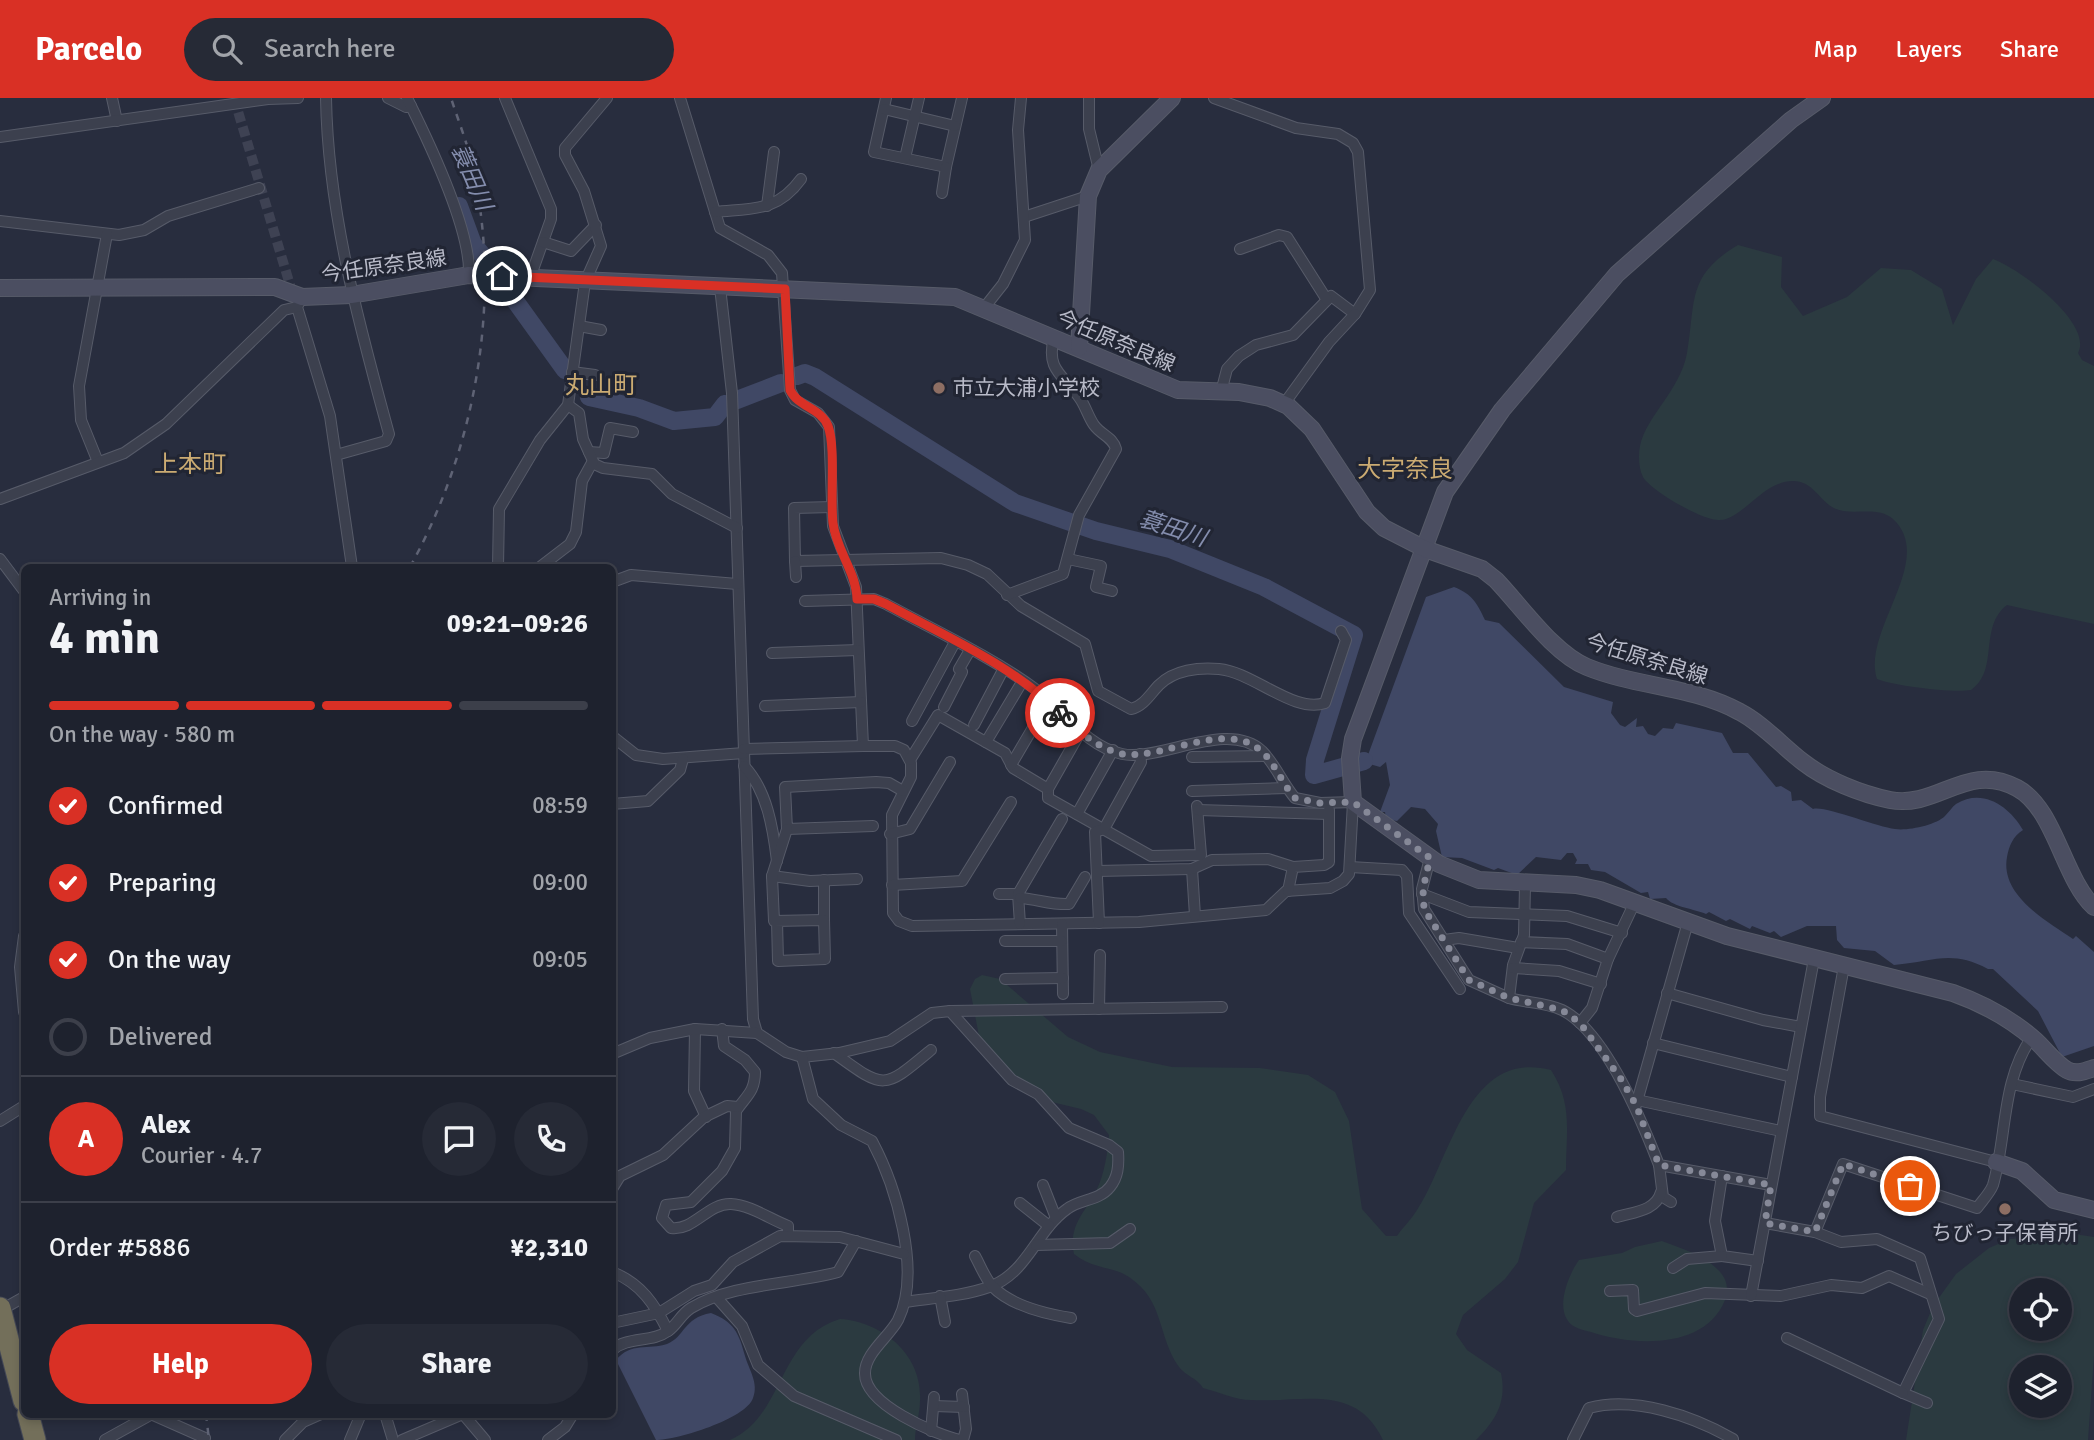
<!DOCTYPE html>
<html lang="en">
<head>
<meta charset="utf-8">
<style>
	body { margin:0; font-family:Signika,"Noto Sans JP",sans-serif; background:#262a36; color:#f1f3f6; height:100vh; display:flex; flex-direction:column; font-size:26px; white-space:nowrap }
	* { box-sizing:border-box; margin:0 }
	p { font-size:23px; color:#a1a4aa }
	.icon { flex:none; width:38px; height:38px; fill:none; stroke:currentColor; stroke-width:2; stroke-linecap:round; stroke-linejoin:round }
	.map { position:relative; flex:1; overflow:hidden }
	.drawer { position:absolute; left:21px; top:466px; width:595px; height:854px; display:flex; flex-direction:column; background:#1e222e; border-radius:10px; box-shadow:0 4px 10px #0003,0 0 0 2px #3c3f4a }
	.drawer>* { flex:none }
	.controls { position:absolute; left:2009px; top:1180px; display:grid; gap:14px }
	.controls a { display:grid; place-items:center; width:63px; height:63px; border-radius:50%; background:#1e222e; box-shadow:0 4px 10px #0003,0 0 0 2px #3c3f4a; font-size:35px }
	.pin { position:absolute; display:grid; place-items:center; width:60px; height:60px; color:#fff; margin:-30px; border:4px solid #fff; border-radius:50%; box-shadow:0 2px 7px #0007 }
	.courier { position:absolute; display:grid; place-items:center; width:70px; height:70px; margin:-35px; border:5px solid #d93025; border-radius:50%; background:#fff; color:#222; box-shadow:0 2px 9px #0007 }
	.head em { font-style:normal; font-weight:800 }
	.head div { display:flex; flex-direction:column-reverse }
	.head { display:flex; align-items:center; justify-content:space-between; height:119px; padding:0 28px }
	h1 { font-size:46px; font-weight:800; line-height:52px }
	.bar { display:grid; grid-template-columns:repeat(4,1fr); gap:10px 7px; align-content:center; height:84px; padding:0 28px }
	.bar i { height:9px; border-radius:5px; background:#3c3f4a }
	.bar .current { background:#d93025 }
	.bar p { grid-column:span 4 }
	.line { display:flex; align-items:center; gap:18px; padding:0 28px; border-top:2px solid #3c3f4a }
	.line div { flex:1 }
	.round { display:grid; place-items:center; flex:none; width:74px; height:74px; border-radius:37px; background:#262a36 }
	ol { padding:0 28px; list-style:none }
	li { display:flex; align-items:center; gap:21px; height:77px }
	li p { margin-inline-start:auto }
	li .icon { padding:7px; border-radius:50%; background:#d93025; color:#fff; stroke-width:4 }
	li:last-child { color:#a1a4aa }
	li i { width:38px; height:38px; border:4px solid #3c3f4a; border-radius:50% }
	.button { display:flex; gap:14px; margin-top:auto; padding:14px 28px }
	.button a { flex:1; height:80px; border-radius:42px; background:#d93025; color:#fff; font-size:28px; font-weight:800; line-height:80px; text-align:center }
	.button a+a { background:#262a36; color:#f1f3f6 }
	header { display:flex; align-items:center; gap:42px; box-sizing:border-box; height:98px; padding:0 35px; background:#d93025; color:#fff }
	header strong { font-size:33px }
	nav { display:flex; gap:38px; margin-inline-start:auto; font-size:24px }
	.search { width:490px; height:63px; background:#262a36; display:flex; align-items:center; gap:18px; box-sizing:border-box; padding:0 24px; border-radius:38px; color:#a1a4aa; font-size:26px }
	.map>svg:first-child { display:block }
</style>
</head>
<body>
<header>
<strong>Parcelo</strong>
<div class="search"><svg class="icon" aria-label="search" viewBox="0 0 24 24"><circle cx="10" cy="10" r="6"/><path d="M15 15l6 6"/></svg>Search here</div>
<nav><a>Map</a><a>Layers</a><a>Share</a></nav>
</header>
<div class="map">
<svg width="2094" height="1342" viewBox="0 0 2094 1342">
	<rect width="100%" height="100%" fill="#282d3e"/>
	<g fill="#2b3a40" fill-rule="evenodd">
		<path d="M1738,147L1782,159L1781,189L1803,218L1847,199L1881,170L1911,172L1942,191L1953,227L1976,181L1993,161C2017,169 2094,225 2078,255L2082,262L2094,268V526L2007,507C1978,529 2000,572 1971,592C1952,595 1894,588 1877,581C1861,533 1937,462 1893,421C1876,406 1850,420 1832,409C1818,400 1812,383 1793,383C1763,383 1743,421 1720,422C1705,424 1651,393 1643,379C1639,371 1638,358 1640,348C1646,318 1680,293 1687,255C1696,203 1686,178 1738,147Z"/>
		<path d="M982,877L1000,881L1068,939L1100,954L1172,969L1260,970L1308,977L1335,994L1349,1023L1362,1111L1386,1138H1397C1403,1129 1411,1122 1417,1112C1450,1063 1467,950 1551,972C1573,1006 1566,1034 1566,1072L1534,1105L1518,1164L1505,1181L1463,1217L1456,1236L1467,1252L1501,1275C1507,1304 1496,1322 1476,1342H1383C1356,1284 1301,1305 1251,1302C1235,1302 1219,1294 1203,1290C1197,1280 1186,1278 1179,1269C1157,1238 1165,1203 1129,1179C1113,1168 1094,1172 1074,1156C1068,1127 1085,1115 1097,1091C1104,1077 1108,1053 1109,1037L1094,1017L1081,1011L1035,1000L979,938L970,891L975,881Z"/>
		<path d="M2074,1136L2094,1139V1258L2088,1342H1906L1923,1232L1933,1208L1956,1176L1989,1150L2010,1141ZM2021,1192H2060V1230H2021ZM2021,1269H2060V1307H2021Z"/>
		<path d="M1662,1143C1686,1152 1738,1168 1725,1202C1705,1252 1633,1248 1591,1234C1583,1232 1573,1230 1568,1223C1556,1207 1569,1176 1579,1162L1622,1155L1635,1149Z"/>
		<path d="M840,1221C883,1224 923,1257 920,1303C920,1316 915,1329 915,1342H730C785,1318 777,1240 840,1221Z"/>
	</g>
	<g fill="#404865">
		<path d="M1454,489C1472,496 1477,505 1485,522L1499,525L1564,589L1613,604L1611,615L1620,627L1625,629L1637,620L1636,629L1643,628L1648,636L1655,638L1663,630L1673,631L1676,625L1722,635L1733,655H1748L1776,689L1781,688L1791,694L1792,703L1801,702L1813,711C1824,707 1877,729 1895,731C1908,733 1936,727 1945,718C1949,714 1952,709 1956,706C1983,689 2010,709 2023,732C2013,738 2009,748 2007,759C2000,797 2045,822 2073,841L2076,838L2094,854V948L2062,959L2038,913L1993,871H1988C1950,851 1934,864 1894,867L1875,853L1844,850L1837,842L1836,828H1807L1781,839L1774,833L1770,835L1752,828L1750,831L1730,821L1726,823L1709,814L1706,816C1695,811 1673,809 1666,800L1650,801L1648,794L1641,795L1605,774L1591,772L1588,766H1575L1577,762L1573,755H1567L1561,762L1536,759L1517,777L1498,770L1494,772L1462,760L1442,759L1436,733L1438,726L1425,711L1411,709L1397,723L1386,721L1385,714H1380L1390,687L1386,664L1380,669L1366,665L1355,671V662L1368,657L1426,499Z"/>
		<path d="M711,1215C734,1224 739,1235 745,1258C749,1272 759,1285 753,1300C746,1321 677,1342 656,1342L616,1262C631,1244 648,1252 667,1246C685,1239 683,1220 711,1215Z"/>
	</g>
	<g fill="none" stroke-linecap="round" stroke-linejoin="round">
		<g stroke="#404865" stroke-width="18">
			<polyline points="459,108 473,146 494,171"/>
			<polyline points="503,186 565,272"/>
			<polyline points="797,278 805,275 815,279 1015,405 1096,433 1170,451 1264,489 1354,537 1315,662 1314,677 1364,663"/>
			<polyline points="589,299 639,310 674,323 715,319 725,306"/>
			<polyline points="737,302 781,285"/>
		</g>
		<polyline stroke="#3e4253" stroke-width="10" stroke-dasharray="10 5" stroke-linecap="butt" points="234,0 290,187 289,193"/>
		<g stroke="#575b69" stroke-width="12">
			<g id="street">
				<polyline points="112,0 117,23"/>
				<path d="M326,0C328,115 359,226 389,336L386,343L336,357"/>
				<polyline points="388,0 406,9 411,8"/>
				<path d="M407,0C428,42 471,131 469,177"/>
				<polyline points="505,0 551,111 551,121 530,180"/>
				<polyline points="680,0 720,130 768,157 782,175 790,292 795,302 818,315 829,329 833,428 856,489 863,648"/>
				<polyline points="886,0 874,54 946,69 962,0"/>
				<polyline points="1089,0 1089,31 1099,72"/>
				<polyline points="1214,0 1296,30 1338,36 1353,45 1358,54 1370,192 1355,216 1331,198 1293,237 1256,247 1239,258 1227,271 1221,294"/>
				<polyline points="884,11 955,28"/>
				<polyline points="0,39 268,1 298,0"/>
				<polyline points="905,60 919,0"/>
				<polyline points="942,95 946,69"/>
				<polyline points="767,108 774,54"/>
				<path d="M715,114C753,110 777,114 801,81"/>
				<polyline points="1024,119 1088,98"/>
				<polyline points="0,123 119,137 144,132 168,118 259,90"/>
				<polyline points="543,144 571,153 596,127"/>
				<polyline points="1240,151 1279,137 1287,139 1327,202"/>
				<polyline points="720,189 732,295 753,921 757,935"/>
				<polyline points="299,205 297,209 330,318 352,469"/>
				<polyline points="984,210 1003,186 1025,142 1018,32 1021,0"/>
				<polyline points="579,228 601,232"/>
				<polyline points="572,274 595,277"/>
				<polyline points="1284,306 1329,244 1355,216"/>
				<polyline points="589,354 604,355 610,330 633,334"/>
				<polyline points="98,364 81,322 79,288 107,136"/>
				<polyline points="592,365 603,370 652,376 672,396 737,430"/>
				<polyline points="0,401 124,355 166,326 284,212 297,209"/>
				<path d="M832,409L794,410L795,463L941,460L968,467L987,476L1021,508L1085,546L1098,593L1131,611C1143,609 1151,595 1159,587C1174,572 1199,569 1219,571C1253,574 1294,616 1325,605L1346,542L1341,533"/>
				<polyline points="0,461 24,493"/>
				<polyline points="1068,461 1101,468 1096,489 1112,493"/>
				<polyline points="795,463 796,479"/>
				<polyline points="498,469 499,411 540,342 568,307 585,184 601,148 584,93 565,57 565,50 607,0"/>
				<polyline points="540,469 570,446 576,434 582,383 593,363 583,341 579,315 568,307"/>
				<polyline points="612,484 631,477 737,486"/>
				<path d="M1007,497L1063,476L1079,417L1116,351C1113,339 1101,337 1094,327C1089,320 1086,310 1081,302C1065,277 1045,274 1054,239"/>
				<polyline points="772,555 858,552"/>
				<polyline points="765,608 861,604"/>
				<polyline points="944,609 962,574 959,571 970,552"/>
				<polyline points="912,623 955,544"/>
				<polyline points="974,627 1003,572"/>
				<polyline points="612,638 636,657 663,661 744,655"/>
				<polyline points="986,644 1022,584"/>
				<path d="M744,651L863,648H895L904,652L911,665V679L892,717L893,815L899,823L912,828L1139,824L1266,812L1286,793L1330,790L1343,783L1349,776L1353,704L1320,705L1295,700C1283,686 1275,666 1262,653C1228,621 1160,664 1122,656C1085,648 1065,613 1038,593C994,560 934,532 886,506L874,501L805,503"/>
				<polyline points="1192,659 1265,658"/>
				<polyline points="910,662 938,617 1005,655 1013,670 1048,691 1048,700 1151,758 1201,757 1197,708"/>
				<polyline points="1011,667 1048,604"/>
				<path d="M744,668C767,692 773,730 777,763"/>
				<polyline points="1048,691 1081,633"/>
				<polyline points="1192,693 1287,690"/>
				<polyline points="612,706 648,703 680,672 683,661"/>
				<polyline points="1198,712 1329,716"/>
				<polyline points="1077,716 1113,652"/>
				<polyline points="873,728 787,731 785,689 876,684 889,685 903,693"/>
				<polyline points="890,736 910,731 950,664"/>
				<polyline points="1430,760 1422,791 1424,811 1469,882 1509,900"/>
				<polyline points="1350,769 1402,772 1407,778 1409,815 1460,891"/>
				<polyline points="1192,771 1195,818"/>
				<polyline points="1097,773 1192,771 1212,762 1268,761 1293,769"/>
				<polyline points="772,778 810,783 857,781"/>
				<polyline points="892,787 962,783 1011,704"/>
				<path d="M1525,787L1524,837L1513,867L1509,900C1526,905 1545,904 1562,912C1605,933 1642,1023 1659,1067L1771,1087"/>
				<polyline points="1288,793 1293,769 1324,767 1329,764 1329,712"/>
				<polyline points="999,796 1018,796 1020,826"/>
				<polyline points="1018,796 1062,721"/>
				<polyline points="1422,796 1469,814 1567,818 1622,835"/>
				<path d="M1020,800C1037,801 1051,807 1069,806L1085,779"/>
				<polyline points="824,822 824,782"/>
				<polyline points="777,823 778,863 825,861 824,822 774,823 772,778 787,731"/>
				<polyline points="1099,825 1095,734 1104,731 1141,664 1140,656"/>
				<polyline points="1062,826 1063,896"/>
				<polyline points="24,838 20,869 24,914"/>
				<polyline points="1444,842 1459,840 1518,850"/>
				<polyline points="1005,843 1062,843"/>
				<polyline points="1521,844 1567,846 1608,861"/>
				<polyline points="1844,868 1820,999 1820,1018 1996,1064"/>
				<polyline points="1513,870 1559,873 1601,886"/>
				<polyline points="1005,881 1063,880"/>
				<polyline points="1667,895 1763,922 1801,929"/>
				<polyline points="1099,911 1100,857"/>
				<polyline points="950,913 1222,909"/>
				<polyline points="1580,925 1592,910 1608,861 1634,806"/>
				<polyline points="695,931 694,993 706,1019"/>
				<path d="M722,931L724,948L745,962L755,974C755,994 746,998 736,1013L735,1050L722,1073L691,1104L666,1107L662,1120L671,1130C694,1133 708,1105 731,1106C750,1107 770,1121 788,1128V1138"/>
				<polyline points="1653,945 1792,979"/>
				<path d="M834,955C885,992 883,992 931,952"/>
				<path d="M612,956L650,940L695,931L757,935L786,954L802,959L839,955L890,943L932,915L950,913L1012,982L1038,996L1069,1030L1109,1047L1118,1054C1119,1068 1118,1079 1110,1089C1099,1103 1080,1101 1067,1111C1036,1133 1028,1175 989,1189C964,1198 932,1200 905,1204"/>
				<path d="M802,959L813,1001L841,1027L872,1043C896,1088 922,1174 898,1222C889,1239 865,1255 865,1275C864,1306 934,1336 960,1342"/>
				<polyline points="2012,986 2073,999 2094,991"/>
				<polyline points="1637,1002 1781,1033"/>
				<polyline points="1636,1007 1688,824"/>
				<polyline points="0,1023 24,1008"/>
				<polyline points="1659,1067 1663,1099 1671,1104"/>
				<polyline points="1722,1078 1715,1123 1722,1158 1758,1163"/>
				<polyline points="1043,1087 1056,1120"/>
				<polyline points="612,1091 620,1078 663,1057 704,1019 727,1008 738,1009"/>
				<polyline points="1020,1105 1049,1128"/>
				<path d="M1617,1119C1634,1114 1656,1113 1661,1094"/>
				<path d="M1765,1125L1815,1134L1843,1066L1977,1110C1982,1103 1990,1095 1993,1087C2007,1039 2001,983 2032,939"/>
				<polyline points="1815,1134 1841,1144 1877,1141 1920,1160 1939,1221 1903,1295 1927,1305"/>
				<polyline points="1036,1147 1110,1145 1130,1131"/>
				<path d="M975,1158C980,1167 985,1180 992,1188C1010,1207 1046,1216 1071,1220"/>
				<polyline points="1673,1170 1687,1161 1722,1158"/>
				<path d="M612,1174C641,1185 655,1207 668,1233"/>
				<polyline points="1610,1193 1633,1192 1634,1211 1637,1213 1705,1195 1781,1198 1831,1187 1862,1190 1889,1178 1930,1196"/>
				<polyline points="940,1198 945,1224"/>
				<polyline points="1751,1198 1814,861"/>
				<polyline points="718,1201 742,1228 758,1267 794,1298 896,1342"/>
				<polyline points="1,1212 24,1199"/>
				<polyline points="612,1225 659,1215 694,1193 712,1187 733,1164 780,1138 840,1139 904,1156"/>
				<polyline points="1787,1240 1903,1295"/>
				<path d="M612,1252C628,1238 652,1245 668,1233C677,1227 681,1216 691,1210C733,1185 791,1187 838,1174L856,1143"/>
				<polyline points="962,1296 966,1331 963,1342"/>
				<polyline points="934,1308 964,1309"/>
				<polyline points="385,1316 393,1342"/>
				<polyline points="153,1317 205,1340"/>
				<polyline points="931,1333 934,1299"/>
				<polyline points="105,1342 152,1316"/>
				<polyline points="285,1342 303,1324 321,1316"/>
				<polyline points="350,1342 361,1316"/>
				<polyline points="402,1342 463,1316 485,1342"/>
				<polyline points="548,1342 565,1329 573,1316"/>
				<path d="M1573,1342L1589,1310C1635,1298 1693,1318 1733,1341"/>
			</g>
		</g>
		<g stroke="#575b69" stroke-width="18">
			<g id="secondary">
				<path d="M1822,0L1791,22L1617,176L1502,312L1445,394L1353,641L1350,660L1353,704L1439,766L1479,782L1576,787L1600,792L1727,838L1953,895C1984,906 2010,920 2035,942C2045,951 2055,965 2067,972C2076,977 2085,973 2094,970"/>
				<path d="M0,190L275,189L302,199L351,197L469,177L955,199L1178,292L1239,294L1270,300L1288,308L1312,331L1367,414L1384,430L1425,451L1482,471L1496,482C1521,508 1554,556 1587,569C1636,589 1693,588 1740,614C1763,626 1782,648 1803,664C1826,682 1861,696 1890,702C1938,711 1967,663 2017,690C2055,710 2063,780 2094,809"/>
				<polyline points="1079,250 1088,98 1099,72 1172,0"/>
				<polyline points="1996,1064 2022,1073 2054,1102 2094,1112"/>
			</g>
		</g>
		<g stroke="#444856" stroke-width="23">
			<g id="highway">
				<polyline points="0,1210 24,1303"/>
				<polyline points="28,1316 35,1342"/>
			</g>
		</g>
		<use href="#street" stroke="#3c404e" stroke-width="10"/>
		<use href="#secondary" stroke="#4b4e61" stroke-width="16"/>
		<use href="#highway" stroke="#736f5a" stroke-width="21"/>
		<g stroke="#5f6375" stroke-width="2.5" stroke-dasharray="7 7" stroke-linecap="butt">
			<path d="M410,469C476,350 503,200 472,66C467,44 458,22 451,0"/>
			<polyline points="206,1316 209,1342"/>
		</g>
	</g>
	<g fill="none" stroke-linecap="round" stroke-linejoin="round">
		<path stroke="#868998" stroke-width="7" stroke-dasharray="0 12.6" d="M1060,615C1075,631 1100,652 1123,656C1162,662 1225,622 1260,652C1275,664 1282,686 1295,700L1320,705L1353,704L1430,760L1423,791L1424,811L1469,882L1509,900L1562,912L1580,925L1621,981L1636,1007L1659,1067L1771,1087L1765,1125L1815,1134L1843,1066L1910,1088"/>
		<path stroke="#d93025" stroke-width="9" d="M502,178L785,191L790,292C798,309 821,310 828,328C836,349 830,399 833,425C836,452 856,473 857,501H874L886,506C945,538 1012,567 1060,615"/>
	</g>
	<g fill="#8d6e63" stroke="#212533" stroke-width="2.5">
		<circle cx="939" cy="290" r="7"/>
		<circle cx="2005" cy="1111" r="7"/>
	</g>
	<g text-anchor="middle" stroke-width="6" stroke-linejoin="round" paint-order="stroke">
		<g font-size="21" fill="#b9bbc9" stroke="#212533">
			<text transform="translate(384 168) rotate(-8)" y="7">今任原奈良線</text>
			<text transform="translate(1116 243) rotate(23)" y="7">今任原奈良線</text>
			<text transform="translate(1647 561) rotate(17)" y="7">今任原奈良線</text>
		</g>
		<g font-size="21" fill="#b9bbc9" stroke="#212533" text-anchor="start">
			<text x="953" y="297">市立大浦小学校</text>
			<text x="2005" y="1142" text-anchor="middle">ちびっ子保育所</text>
		</g>
		<g font-size="23" font-style="italic" fill="#848dad" stroke="#212533">
			<text transform="translate(472 79) rotate(67)" y="8">蓑田川</text>
			<text transform="translate(1173 430) rotate(18)" y="8">蓑田川</text>
		</g>
		<g font-size="24" fill="#cbab72" stroke="#212533">
			<text x="601" y="295">丸山町</text>
			<text x="190" y="374">上本町</text>
			<text x="1405" y="379">大字奈良</text>
		</g>
	</g>
</svg>
<div class="controls">
<a><svg class="icon" aria-label="locate" viewBox="0 0 24 24"><circle cx="12" cy="12" r="6"/><path d="M12 2v4M12 18v4M2 12h4M18 12h4"/></svg></a>
<a><svg class="icon" aria-label="layers" viewBox="0 0 24 24"><path d="M12 4l9 5-9 5-9-5zM3 14l9 5 9-5"/></svg></a>
</div>
<div class="pin" style="left:1910px;top:1088px;background:#ea580c"><svg class="icon" aria-label="bag" viewBox="0 0 24 24"><path d="M5 8h14l-1 12H6zM9 8a3 3 0 0 1 6 0"/></svg></div>
<div class="pin" style="left:502px;top:178px;background:#1f2937"><svg class="icon" aria-label="home" viewBox="0 0 24 24"><path d="M3 11l9-7 9 7M6 9v11h12V9"/></svg></div>
<div class="courier" style="left:1060px;top:615px"><svg class="icon" aria-label="bike" viewBox="0 0 24 24"><circle cx="6" cy="16" r="4"/><circle cx="18" cy="16" r="4"/><path d="M6 16l4-8h5l3 8M10 8l3 8H6M13 5h3"/></svg></div>
<section class="drawer">
<div class="head"><div><h1>4 min</h1><p>Arriving in</p></div><em>09:21–09:26</em></div>
<div class="bar"><i class="current"></i><i class="current"></i><i class="current"></i><i></i><p>On the way · 580 m</p></div>
<ol>
<li><svg class="icon" aria-label="check" viewBox="0 0 24 24"><path d="M5 12l5 5 9-10"/></svg>Confirmed<p>08:59</p></li>
<li><svg class="icon" aria-label="check" viewBox="0 0 24 24"><path d="M5 12l5 5 9-10"/></svg>Preparing<p>09:00</p></li>
<li><svg class="icon" aria-label="check" viewBox="0 0 24 24"><path d="M5 12l5 5 9-10"/></svg>On the way<p>09:05</p></li>
<li><i></i>Delivered</li>
</ol>
<div class="line" style="height:126px"><b class="round" style="background:#d93025;color:#fff">A</b><div><b>Alex</b><p>Courier · 4.7</p></div><a class="round"><svg class="icon" aria-label="chat" viewBox="0 0 24 24"><path d="M4 5h16v11H9l-5 4z"/></svg></a><a class="round"><svg class="icon" aria-label="phone" viewBox="0 0 24 24"><path d="M5 4h4l2 5-3 2q2 4 5 5l2-3 5 2v4C11 20 4 13 5 4z"/></svg></a></div>
<div class="line" style="height:91px"><div>Order #5886</div><b>¥2,310</b></div>
<div class="button"><a>Help</a><a>Share</a></div>
</section>
</div>
</body>
</html>
